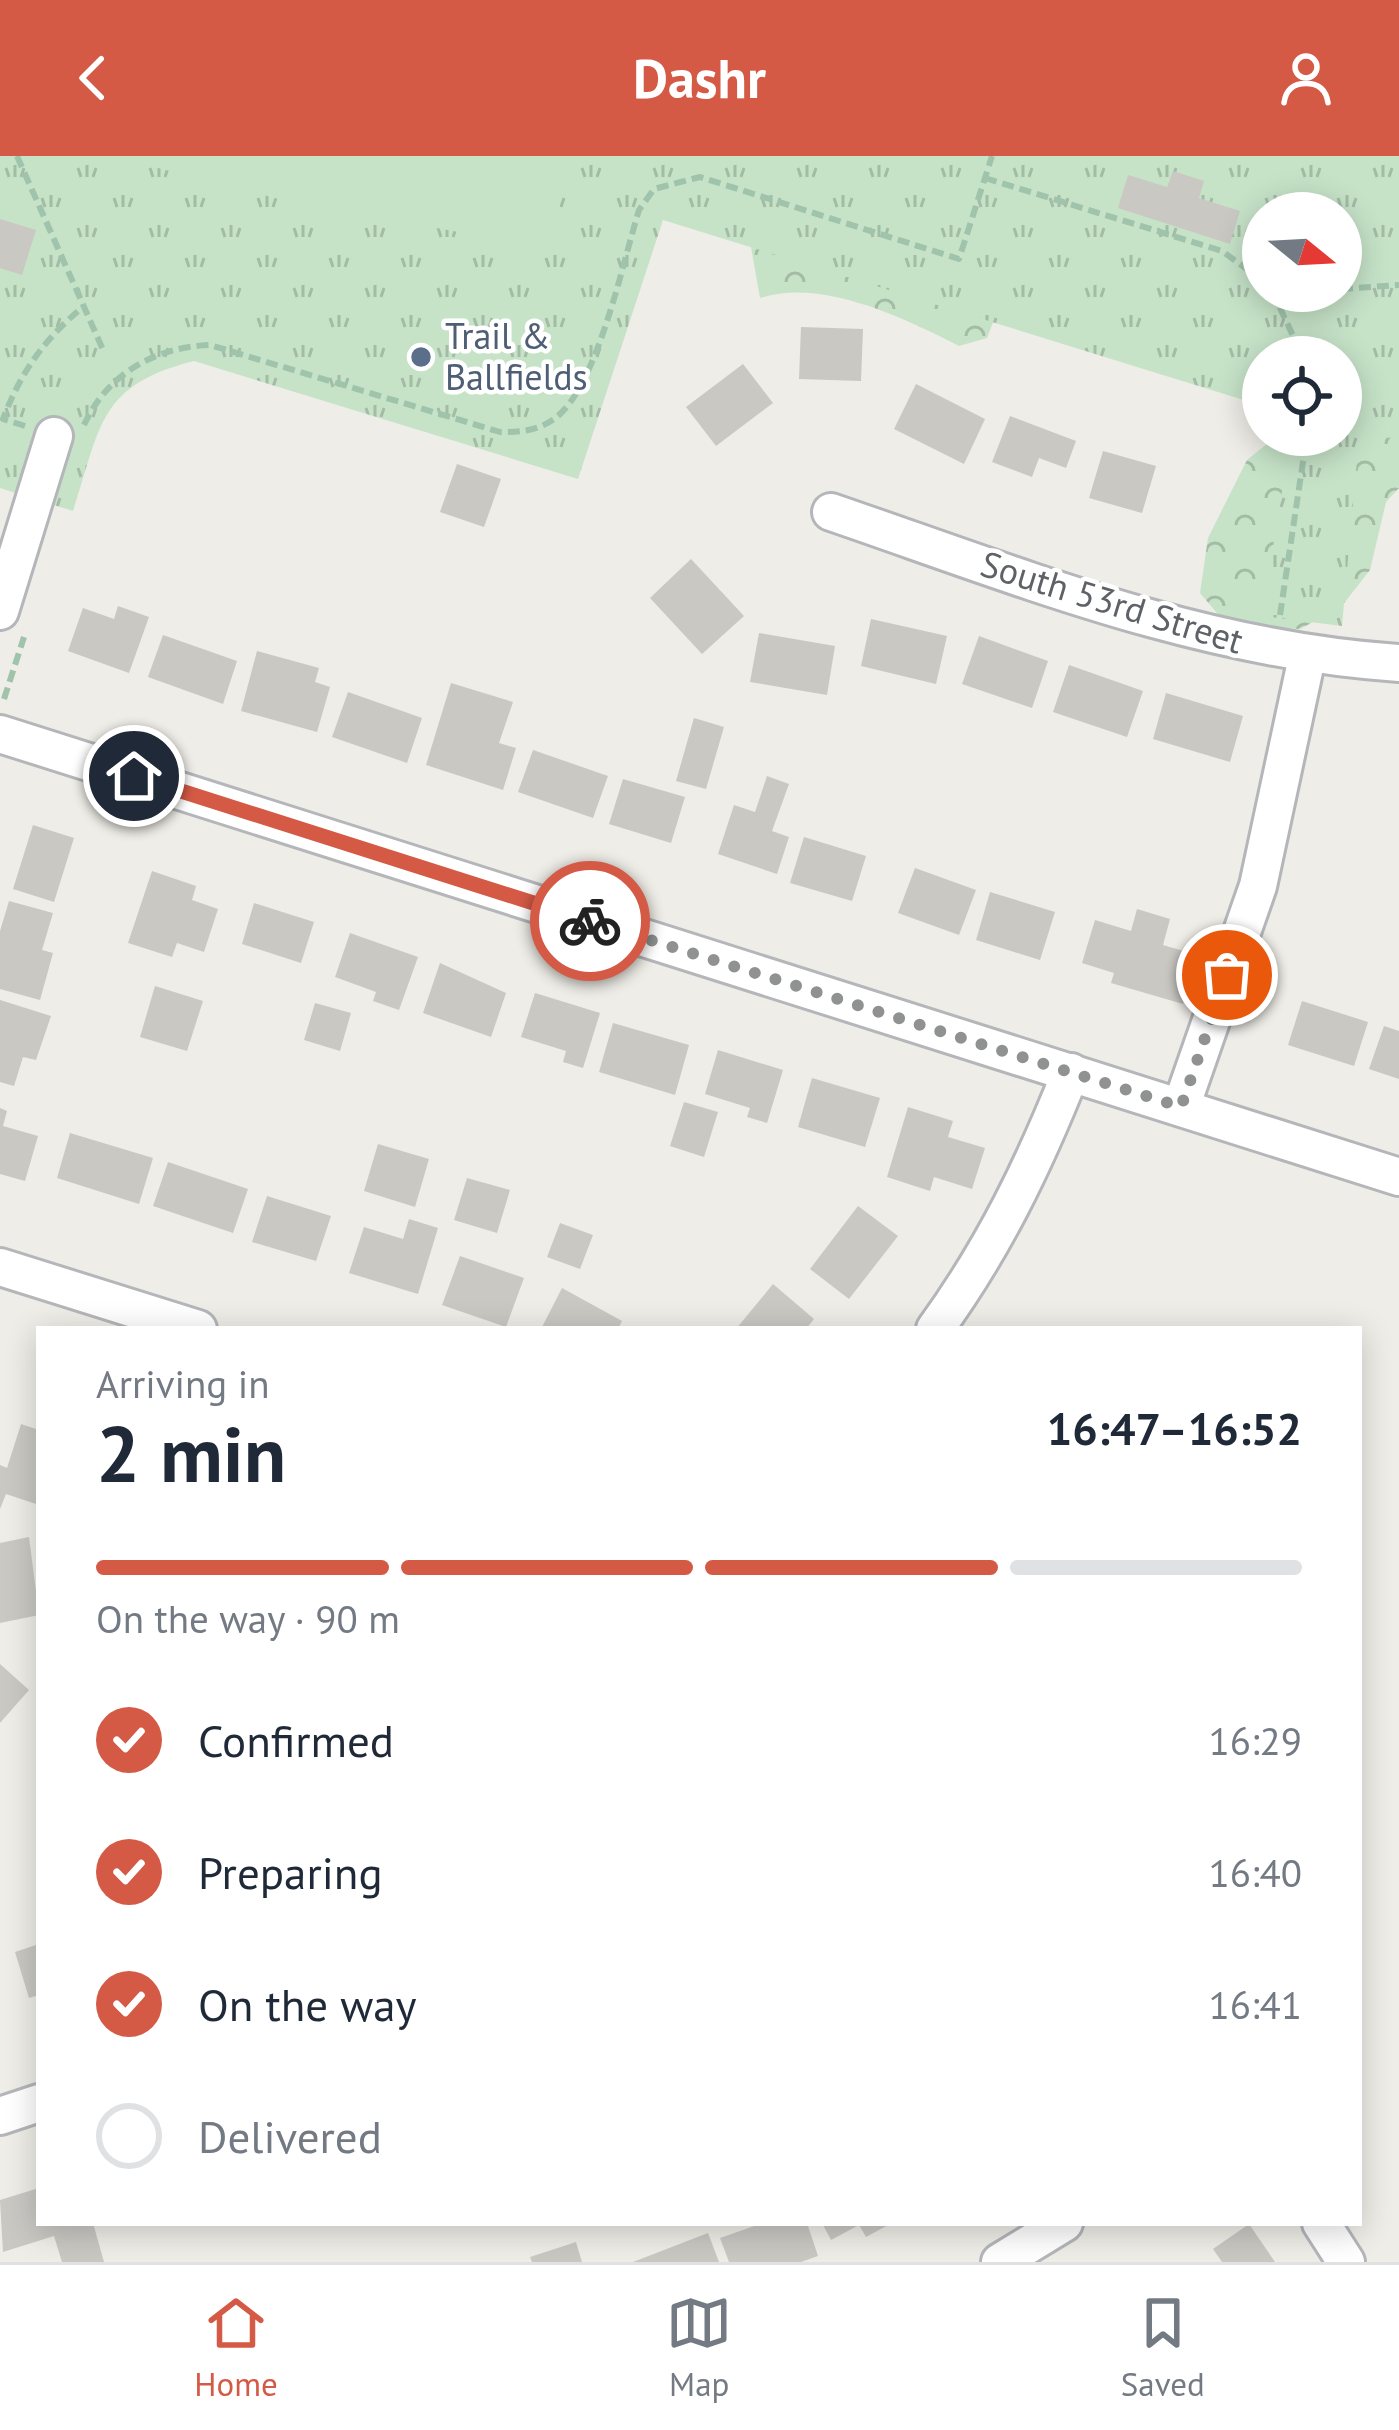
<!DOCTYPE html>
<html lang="en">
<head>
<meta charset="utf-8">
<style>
	body { margin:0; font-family:"PT Sans",sans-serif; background:#f6f6f7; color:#1f2937; height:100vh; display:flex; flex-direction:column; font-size:45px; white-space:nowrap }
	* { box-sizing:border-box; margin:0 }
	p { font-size:39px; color:#747a83 }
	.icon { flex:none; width:66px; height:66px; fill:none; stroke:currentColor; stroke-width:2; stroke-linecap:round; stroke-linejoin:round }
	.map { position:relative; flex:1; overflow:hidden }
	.sheet { position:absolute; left:36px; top:1170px; width:1326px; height:900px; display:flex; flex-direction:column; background:#fff; border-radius:0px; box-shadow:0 6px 30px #0003 }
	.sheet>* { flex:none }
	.needle { width:78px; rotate:108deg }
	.tools { position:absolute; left:1242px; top:36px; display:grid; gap:24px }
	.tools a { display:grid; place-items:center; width:120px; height:120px; border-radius:50%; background:#fff; box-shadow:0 6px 30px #0003; font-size:60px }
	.pin { position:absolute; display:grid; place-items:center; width:102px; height:102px; color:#fff; margin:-51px; border:6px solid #fff; border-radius:50%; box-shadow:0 3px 12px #0007 }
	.courier { position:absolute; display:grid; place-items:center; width:120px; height:120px; margin:-60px; border:9px solid #d55a46; border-radius:50%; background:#fff; color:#222; box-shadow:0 3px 15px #0007 }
	.summary em { font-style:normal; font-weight:700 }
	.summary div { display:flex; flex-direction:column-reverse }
	.summary { display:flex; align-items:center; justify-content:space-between; height:204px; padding:0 60px }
	h1 { font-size:78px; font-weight:700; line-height:90px }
	.bar { display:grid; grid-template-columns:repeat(4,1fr); gap:18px 12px; align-content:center; height:144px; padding:0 60px }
	.bar i { height:15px; border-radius:9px; background:#e0e1e3 }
	.bar .current { background:#d55a46 }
	.bar p { grid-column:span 4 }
	ol { padding:0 60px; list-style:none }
	li { display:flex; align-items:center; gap:36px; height:132px }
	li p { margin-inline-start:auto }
	li .icon { padding:12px; border-radius:50%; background:#d55a46; color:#fff; stroke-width:4 }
	li:last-child { color:#747a83 }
	li i { width:66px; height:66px; border:6px solid #e0e1e3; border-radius:50% }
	header { display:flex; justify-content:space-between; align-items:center; height:156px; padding:0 60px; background:#d55a46; color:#fff; font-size:54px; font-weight:700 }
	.tabs { display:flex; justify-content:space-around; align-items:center; height:168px; border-top:3px solid #e0e1e3; background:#fff; font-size:33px; color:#747a83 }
	.tabs a { display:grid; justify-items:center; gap:6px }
	.tabs .current { color:#d55a46 }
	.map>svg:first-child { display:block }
</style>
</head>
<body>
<header><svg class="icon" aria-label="back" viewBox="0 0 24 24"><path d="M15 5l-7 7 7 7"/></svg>Dashr<svg class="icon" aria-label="person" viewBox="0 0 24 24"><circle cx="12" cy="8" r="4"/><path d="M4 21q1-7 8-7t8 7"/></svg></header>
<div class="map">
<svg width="1399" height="2106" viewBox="0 0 1399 2106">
	<defs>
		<pattern id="forest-crowns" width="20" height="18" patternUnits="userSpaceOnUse" patternTransform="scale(3)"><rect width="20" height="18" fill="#c6e3c8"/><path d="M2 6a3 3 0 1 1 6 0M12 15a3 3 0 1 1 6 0" fill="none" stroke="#a4bba6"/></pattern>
		<pattern id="park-tufts" width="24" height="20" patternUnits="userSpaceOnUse" patternTransform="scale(3)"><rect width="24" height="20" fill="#c6e3c8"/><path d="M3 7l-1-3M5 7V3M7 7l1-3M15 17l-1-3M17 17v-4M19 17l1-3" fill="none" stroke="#a4bba6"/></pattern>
	</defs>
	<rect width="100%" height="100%" fill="#eeede7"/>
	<g fill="url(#forest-crowns)">
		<path d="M751,91L999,151L987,182L959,190C904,162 822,122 760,142Z"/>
		<polygon points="1399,243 1399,332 1386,346 1370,414 1341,451 1300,473 1227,469 1200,437 1208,382 1247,304 1278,279 1341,279"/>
	</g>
	<path fill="url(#park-tufts)" fill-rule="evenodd" d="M0,0H1399V282L1359,281L1342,470L1262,460L1291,279H1341V201H1263V250L663,64L578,323L194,205C98,229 101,270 73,355L0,332ZM1263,57H1341V135H1263Z"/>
	<polygon fill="#c6e3c8" points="111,0 569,0 551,93 279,43"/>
	<g fill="#cac8c3">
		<polygon points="1173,15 1204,25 1199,42 1240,55 1230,88 1118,52 1128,19 1167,31"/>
		<polygon points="0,63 36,74 22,119 0,112"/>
		<polygon points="801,171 863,173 861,225 799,223"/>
		<polygon points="743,208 773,247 716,290 686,251"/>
		<polygon points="916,228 985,263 964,308 894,273"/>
		<polygon points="1010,260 1076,285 1066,312 1039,302 1032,321 992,306"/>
		<polygon points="1103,295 1156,310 1142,357 1089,342"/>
		<polygon points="457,308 501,323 484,371 440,356"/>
		<polygon points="691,403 744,460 702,498 650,442"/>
		<polygon points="118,450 149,461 129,517 68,495 83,452 114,463"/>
		<polygon points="871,463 947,480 936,528 861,510"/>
		<polygon points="759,477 835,490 827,539 750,526"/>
		<polygon points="163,479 237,505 223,548 148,521"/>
		<polygon points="979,480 1048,505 1032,552 962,528"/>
		<polygon points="257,495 319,512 315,526 330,531 317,576 241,555"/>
		<polygon points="1069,509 1143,535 1127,581 1053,556"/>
		<polygon points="451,527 513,546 499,587 516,592 503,634 426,609"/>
		<polygon points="348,536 422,562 407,607 332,581"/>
		<polygon points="1166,537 1243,560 1230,606 1153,583"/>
		<polygon points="694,562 724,571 706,633 676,625"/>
		<polygon points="533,594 608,620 593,662 518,636"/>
		<polygon points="767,620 789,628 772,675 789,681 777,718 718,698 734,649 755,656"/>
		<polygon points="623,623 685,641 671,687 609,668"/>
		<polygon points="33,669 74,682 54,746 13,733"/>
		<polygon points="804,681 866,700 852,745 790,727"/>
		<polygon points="915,712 976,734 959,779 898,757"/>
		<polygon points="152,715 196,730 192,744 218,753 204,796 177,787 172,801 128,787"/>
		<polygon points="990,736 1055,756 1040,804 976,784"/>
		<polygon points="9,745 53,757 42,794 53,797 40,844 0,833 0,775"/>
		<polygon points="254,747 314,766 301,807 242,788"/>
		<polygon points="1137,753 1170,763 1163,789 1197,799 1183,848 1111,827 1114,817 1082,807 1095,764 1131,775"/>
		<polygon points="350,777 418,801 399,854 373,845 376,836 335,821"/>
		<polygon points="440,807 506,837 491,881 423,857"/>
		<polygon points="155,830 203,845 187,895 140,881"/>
		<polygon points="535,837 600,857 583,912 563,906 566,895 521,881"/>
		<polygon points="0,844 51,860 36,904 23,901 14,930 0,926"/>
		<polygon points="1302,845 1368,866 1354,910 1288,889"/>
		<polygon points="315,847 351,857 340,895 304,884"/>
		<polygon points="613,867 689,889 675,939 599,916"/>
		<polygon points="1384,870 1399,875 1399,923 1369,913"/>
		<polygon points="718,894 783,914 767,967 747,961 750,952 705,938"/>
		<polygon points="812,922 880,942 865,991 798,971"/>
		<polygon points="684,946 718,956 704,1001 670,990"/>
		<polygon points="908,951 953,965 948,981 985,992 972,1033 934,1021 930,1035 887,1021"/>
		<polygon points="0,952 7,955 3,970 38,980 25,1025 0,1018"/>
		<polygon points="70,977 153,1002 139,1048 57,1022"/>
		<polygon points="378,988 429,1003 415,1051 364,1035"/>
		<polygon points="168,1006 248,1033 233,1077 153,1050"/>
		<polygon points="467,1022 510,1034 497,1077 454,1064"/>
		<polygon points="267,1040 331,1060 316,1105 252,1086"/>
		<polygon points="858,1050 898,1080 849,1143 810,1113"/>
		<polygon points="409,1063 438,1072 418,1138 349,1117 364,1071 403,1083"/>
		<polygon points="560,1067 593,1079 580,1113 547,1101"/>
		<polygon points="460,1100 524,1122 506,1171 442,1149"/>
		<polygon points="773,1128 814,1163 806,1173 736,1173"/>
		<polygon points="562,1132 622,1165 618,1173 541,1173"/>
		<polygon points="21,1268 39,1274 39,1349 6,1338 0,1353 0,1309 7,1312"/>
		<polygon points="29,1381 39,1459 0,1467 0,1387"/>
		<polygon points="0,1508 29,1534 0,1567"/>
		<polygon points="39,1788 39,1839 29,1842 15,1796"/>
		<polygon points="39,2032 39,2067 93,2067 104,2106 62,2106 54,2080 3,2096 0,2044"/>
		<polygon points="763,2067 807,2067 818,2100 801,2106 729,2106 720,2082"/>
		<polygon points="822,2067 892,2067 866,2081 859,2069 831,2084"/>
		<polygon points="1249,2068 1275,2106 1222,2106 1213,2093"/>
		<polygon points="708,2077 719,2106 633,2106"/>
		<polygon points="576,2086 582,2106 532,2106 530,2101"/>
	</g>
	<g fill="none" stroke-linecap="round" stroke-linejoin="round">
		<g stroke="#b4b6ba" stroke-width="42">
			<g id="minor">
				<path d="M831,356C1018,420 1200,494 1399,507"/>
				<polyline points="0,455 54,280"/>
				<polyline points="0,578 1399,1021"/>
				<polyline points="1181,951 1258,730 1307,501"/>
				<polyline points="0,1111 198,1173"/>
				<path d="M935,1173C994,1092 1034,1009 1071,916"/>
				<polyline points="0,1960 39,1947"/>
				<polyline points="1321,2067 1346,2106"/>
				<polyline points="1000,2106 1064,2067"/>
			</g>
		</g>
		<g stroke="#a0c3ac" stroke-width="6" stroke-dasharray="12 6" stroke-linecap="butt">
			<polyline points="17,0 104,196"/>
			<polyline points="985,22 1222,95 1263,125"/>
			<polyline points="1341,133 1399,129"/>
			<polyline points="1272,135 1303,201"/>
			<polyline points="1274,138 1315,135"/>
			<path d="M84,269C107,218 155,191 210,189L500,276C520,276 537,275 554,263C597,233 623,105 639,54L654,33L700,21L959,103L992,0"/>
			<path d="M25,270L3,263C21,216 44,183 84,150"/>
			<polyline points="1280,459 1307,279"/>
			<polyline points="4,543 24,481"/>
		</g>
		<use href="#minor" stroke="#fff" stroke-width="36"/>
	</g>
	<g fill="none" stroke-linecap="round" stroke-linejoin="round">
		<polyline stroke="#909292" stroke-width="12" stroke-dasharray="0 21.6" points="590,765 1181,951 1227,819"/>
		<polyline stroke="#d55a46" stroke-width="15" points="134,620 590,765"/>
	</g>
	<circle fill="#5c6f8a" stroke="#fff" stroke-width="4.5" cx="421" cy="201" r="12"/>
	<g text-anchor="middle" stroke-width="9" stroke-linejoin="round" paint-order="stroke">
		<g font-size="36" fill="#4e5e75" stroke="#fff" text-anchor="start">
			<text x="445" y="193">Trail &amp;<tspan x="445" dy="41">Ballfields</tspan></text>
		</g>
		<g font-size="36" fill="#5e6165" stroke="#fff">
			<text transform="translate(1112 446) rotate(17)" y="13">South 53rd Street</text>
		</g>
	</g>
</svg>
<div class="tools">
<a><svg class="needle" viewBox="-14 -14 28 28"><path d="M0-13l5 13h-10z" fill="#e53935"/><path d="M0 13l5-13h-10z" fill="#747a83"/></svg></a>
<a><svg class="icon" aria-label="locate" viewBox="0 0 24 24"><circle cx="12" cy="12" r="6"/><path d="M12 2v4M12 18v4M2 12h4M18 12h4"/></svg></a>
</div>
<div class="pin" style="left:1227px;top:819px;background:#ea580c"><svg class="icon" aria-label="bag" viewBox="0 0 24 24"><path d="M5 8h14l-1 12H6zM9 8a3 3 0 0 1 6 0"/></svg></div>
<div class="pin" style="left:134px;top:620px;background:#1f2937"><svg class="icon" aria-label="home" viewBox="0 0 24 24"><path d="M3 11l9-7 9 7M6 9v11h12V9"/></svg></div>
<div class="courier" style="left:590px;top:765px"><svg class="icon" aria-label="bike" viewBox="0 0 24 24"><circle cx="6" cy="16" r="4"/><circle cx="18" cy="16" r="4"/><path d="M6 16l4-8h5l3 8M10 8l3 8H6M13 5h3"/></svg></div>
<section class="sheet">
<div class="summary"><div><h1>2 min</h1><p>Arriving in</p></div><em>16:47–16:52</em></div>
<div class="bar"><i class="current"></i><i class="current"></i><i class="current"></i><i></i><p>On the way · 90 m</p></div>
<ol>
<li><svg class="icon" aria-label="check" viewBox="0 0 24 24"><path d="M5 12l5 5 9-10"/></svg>Confirmed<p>16:29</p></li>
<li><svg class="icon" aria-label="check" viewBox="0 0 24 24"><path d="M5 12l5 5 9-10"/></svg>Preparing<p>16:40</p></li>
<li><svg class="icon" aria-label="check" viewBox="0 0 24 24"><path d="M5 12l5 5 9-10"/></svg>On the way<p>16:41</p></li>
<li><i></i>Delivered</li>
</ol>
</section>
</div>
<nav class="tabs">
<a class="current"><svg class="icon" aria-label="home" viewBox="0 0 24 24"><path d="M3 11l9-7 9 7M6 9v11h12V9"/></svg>Home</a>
<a><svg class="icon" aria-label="map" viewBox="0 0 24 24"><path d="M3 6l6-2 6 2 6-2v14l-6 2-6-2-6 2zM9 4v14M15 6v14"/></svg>Map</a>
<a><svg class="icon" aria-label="saved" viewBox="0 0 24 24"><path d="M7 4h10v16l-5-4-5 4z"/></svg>Saved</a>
</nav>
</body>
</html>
